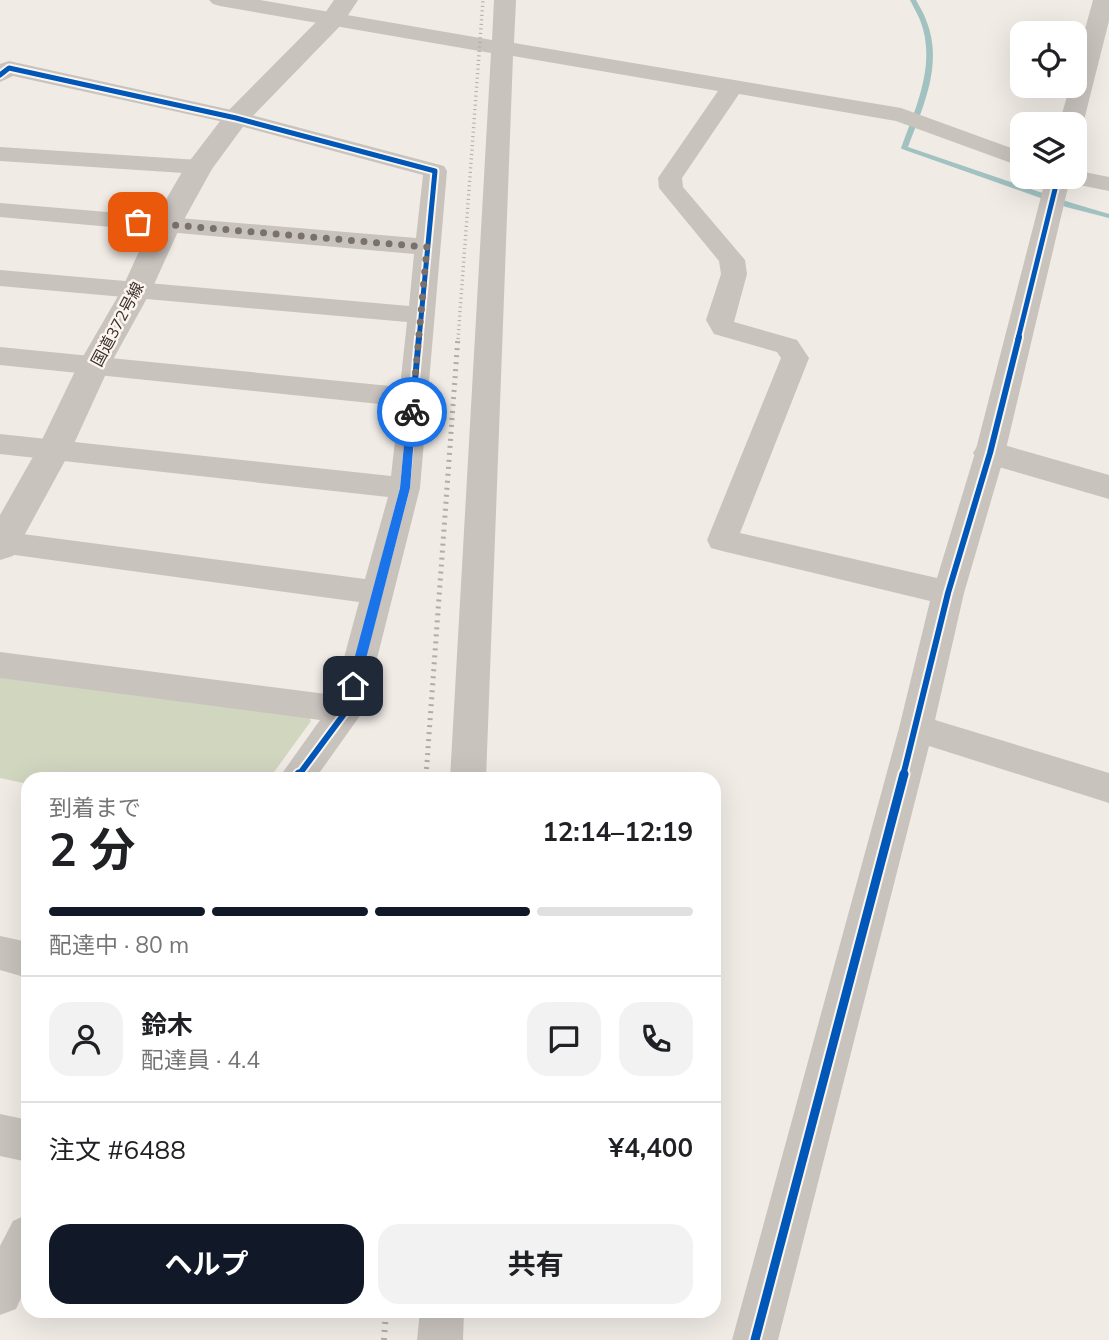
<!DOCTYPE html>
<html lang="ja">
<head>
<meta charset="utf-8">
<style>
	body { margin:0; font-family:Mulish,"Noto Sans JP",sans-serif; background:#f2f2f2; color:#202124; height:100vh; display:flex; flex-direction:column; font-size:26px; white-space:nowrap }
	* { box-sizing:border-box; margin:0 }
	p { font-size:23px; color:#757577 }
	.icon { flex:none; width:38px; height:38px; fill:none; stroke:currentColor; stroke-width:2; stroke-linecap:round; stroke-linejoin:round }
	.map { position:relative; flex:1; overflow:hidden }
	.details { position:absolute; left:21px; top:772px; width:700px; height:546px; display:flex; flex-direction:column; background:#fff; border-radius:21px; box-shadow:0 7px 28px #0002 }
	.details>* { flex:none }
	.buttons { position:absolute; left:1010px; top:21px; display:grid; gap:14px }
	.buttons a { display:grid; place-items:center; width:77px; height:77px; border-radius:14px; background:#fff; box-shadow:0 7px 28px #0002; font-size:35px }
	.pin { position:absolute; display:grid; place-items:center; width:60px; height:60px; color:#fff; margin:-30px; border-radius:14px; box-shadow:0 4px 10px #0006 }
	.courier { position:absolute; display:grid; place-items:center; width:70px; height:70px; margin:-35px; border:5px solid #1a73e8; border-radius:50%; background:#fff; color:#222; box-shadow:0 2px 9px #0007 }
	.head em { font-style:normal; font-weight:700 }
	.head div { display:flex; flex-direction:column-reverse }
	.head { display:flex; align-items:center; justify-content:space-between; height:119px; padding:0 28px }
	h1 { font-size:46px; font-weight:700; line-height:52px }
	.bar { display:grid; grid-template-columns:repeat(4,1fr); gap:10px 7px; align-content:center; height:84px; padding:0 28px }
	.bar i { height:9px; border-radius:5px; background:#e0e0e0 }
	.bar .on { background:#111827 }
	.bar p { grid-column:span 4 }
	.line { display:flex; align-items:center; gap:18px; padding:0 28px; border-top:2px solid #e0e0e0 }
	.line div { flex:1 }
	.round { display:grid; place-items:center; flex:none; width:74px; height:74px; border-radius:21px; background:#f2f2f2 }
	.button { display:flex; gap:14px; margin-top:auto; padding:14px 28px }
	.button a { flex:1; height:80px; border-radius:21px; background:#111827; color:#fff; font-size:28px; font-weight:700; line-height:80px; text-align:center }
	.button a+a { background:#f2f2f2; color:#202124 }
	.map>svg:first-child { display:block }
</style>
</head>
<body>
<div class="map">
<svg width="1109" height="1340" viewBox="0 0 1109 1340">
	<rect width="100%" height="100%" fill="#f0ebe5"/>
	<polygon fill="#d1d6bf" points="0,674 305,708 311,721 269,779 28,779 28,784 0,778"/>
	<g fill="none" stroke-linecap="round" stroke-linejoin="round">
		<path fill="#a1c2c1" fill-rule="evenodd" d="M910,0H916C919,6 924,13 926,20C944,63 923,107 908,147L1072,203L1109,214V218L1066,207L902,149L901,148C916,107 937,63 920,20C917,13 913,6 910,0Z"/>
		<g fill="#c9c3be" fill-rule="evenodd">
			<polygon points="209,0 260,0 492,40 494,0 516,0 514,43 901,108 1022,152 1022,167 896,121 739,94 682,178 683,187 745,260 747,274 734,322 797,340 809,358 740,533 937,578 975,453 1046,177 1074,177 1074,170 1109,177 1109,191 1069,183 1005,453 964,593 935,720 1109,773 1109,803 929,746 778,1340 732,1340 899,728 930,601 722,551 711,548 707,540 781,358 777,352 714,334 706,320 721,274 719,261 659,188 658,178 718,91 513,56 486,779 450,779 491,53 220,6 213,4"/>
			<polygon points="1093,0 1109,0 1109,21 1083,124 1074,130 1074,124 1059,124 1070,86 1074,86 1074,69"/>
			<polygon points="9,61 236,111 444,166 447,171 420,488 364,710 315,779 278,779 320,720 0,678 0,652 334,695 359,602 0,553 0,531 365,579 388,497 0,454 0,434 391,476 399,406 0,365 0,347 400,387 407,322 0,286 0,270 409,306 414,254 0,217 0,203 416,238 423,175 233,124 13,76 0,82 0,64"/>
			<polygon points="0,147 199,160 208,162 211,167 208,172 199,174 0,161"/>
			<polygon points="0,936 28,942 28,978 0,970"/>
			<polygon points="0,1114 28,1120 28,1162 0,1156"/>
			<polygon points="28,1214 28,1283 16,1309 0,1315 0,1246 13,1221"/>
			<polygon points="420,1311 464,1311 463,1340 417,1340"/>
		</g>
		<g fill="#c9c3be" fill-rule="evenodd">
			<polygon points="334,0 358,0 343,23 245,124 212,169 181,225 151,291 110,365 72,448 13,556 0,560 0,515 38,448 78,365 121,291 151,225 185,167 227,112 325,13"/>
			<polygon points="990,441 1109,475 1109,499 978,461 973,453 978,445"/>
		</g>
		<polyline stroke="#b1aca8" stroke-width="3.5" stroke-dasharray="1 3.5" stroke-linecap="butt" points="458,339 483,0"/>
		<polyline stroke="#b1aca8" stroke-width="5" stroke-dasharray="2 5" stroke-linecap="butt" points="426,776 458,337"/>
		<g stroke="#b1aca8" stroke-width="6" stroke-dasharray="2 6" stroke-linecap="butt">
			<polyline points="426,779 426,774"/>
			<polyline points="384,1340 386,1311"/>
		</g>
		<g stroke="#fbf5ee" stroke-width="9">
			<g id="cycleway-far2">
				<polyline points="0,75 9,68 236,118 435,171 419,339"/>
				<polyline points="1018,339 1058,177"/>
			</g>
		</g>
		<g stroke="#fbf5ee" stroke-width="10">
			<g id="cycleway-far1">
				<polyline points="298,776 347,710 405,488 419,337"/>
				<polyline points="903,776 948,593 990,453 1019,337"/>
			</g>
		</g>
		<g stroke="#fbf5ee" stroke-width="13">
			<g id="cycleway">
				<polyline points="295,779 299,774"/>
				<polyline points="755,1340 904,774"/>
			</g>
		</g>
		<use href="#cycleway-far2" stroke="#0057b8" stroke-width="5"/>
		<use href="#cycleway-far1" stroke="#0057b8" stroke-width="6"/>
		<use href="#cycleway" stroke="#0057b8" stroke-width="9"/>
	</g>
	<polygon fill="#1a73e8" points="412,408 416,412 410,488 359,686 353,691 347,686 400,488 407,412"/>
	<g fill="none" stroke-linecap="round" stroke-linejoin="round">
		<polyline stroke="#7a716c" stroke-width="7" stroke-dasharray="0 12.6" points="138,222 427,247 412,412"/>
	</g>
	<g text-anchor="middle" stroke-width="5" stroke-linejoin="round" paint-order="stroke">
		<g font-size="16" fill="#3b302b" stroke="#fbf5ee">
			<text transform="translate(117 324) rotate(-62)" y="6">国道372号線</text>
		</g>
	</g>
</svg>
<div class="buttons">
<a><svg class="icon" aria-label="locate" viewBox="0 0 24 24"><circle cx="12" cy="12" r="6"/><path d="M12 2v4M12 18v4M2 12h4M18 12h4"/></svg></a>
<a><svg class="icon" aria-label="layers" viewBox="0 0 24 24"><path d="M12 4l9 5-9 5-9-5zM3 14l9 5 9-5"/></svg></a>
</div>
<div class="pin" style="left:138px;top:222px;background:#ea580c"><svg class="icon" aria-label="bag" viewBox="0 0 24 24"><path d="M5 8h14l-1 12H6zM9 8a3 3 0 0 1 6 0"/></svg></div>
<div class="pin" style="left:353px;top:686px;background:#1f2937"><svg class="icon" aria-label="home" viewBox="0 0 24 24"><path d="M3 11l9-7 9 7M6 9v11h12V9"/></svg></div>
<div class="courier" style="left:412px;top:412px"><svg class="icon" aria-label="bike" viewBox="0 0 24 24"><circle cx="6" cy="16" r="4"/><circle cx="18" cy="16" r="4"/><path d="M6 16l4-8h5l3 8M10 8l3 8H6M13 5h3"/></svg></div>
<section class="details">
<div class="head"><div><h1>2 分</h1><p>到着まで</p></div><em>12:14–12:19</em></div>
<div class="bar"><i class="on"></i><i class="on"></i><i class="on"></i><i></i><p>配達中 · 80 m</p></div>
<div class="line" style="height:126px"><a class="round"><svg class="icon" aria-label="person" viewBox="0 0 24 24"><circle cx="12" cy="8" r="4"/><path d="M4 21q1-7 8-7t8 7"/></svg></a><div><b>鈴木</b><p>配達員 · 4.4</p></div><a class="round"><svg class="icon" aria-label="chat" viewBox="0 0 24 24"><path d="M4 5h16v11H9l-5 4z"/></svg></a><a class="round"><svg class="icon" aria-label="phone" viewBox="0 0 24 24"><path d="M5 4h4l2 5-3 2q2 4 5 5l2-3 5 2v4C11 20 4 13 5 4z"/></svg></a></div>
<div class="line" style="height:91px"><div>注文 #6488</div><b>¥4,400</b></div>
<div class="button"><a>ヘルプ</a><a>共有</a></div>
</section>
</div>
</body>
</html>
